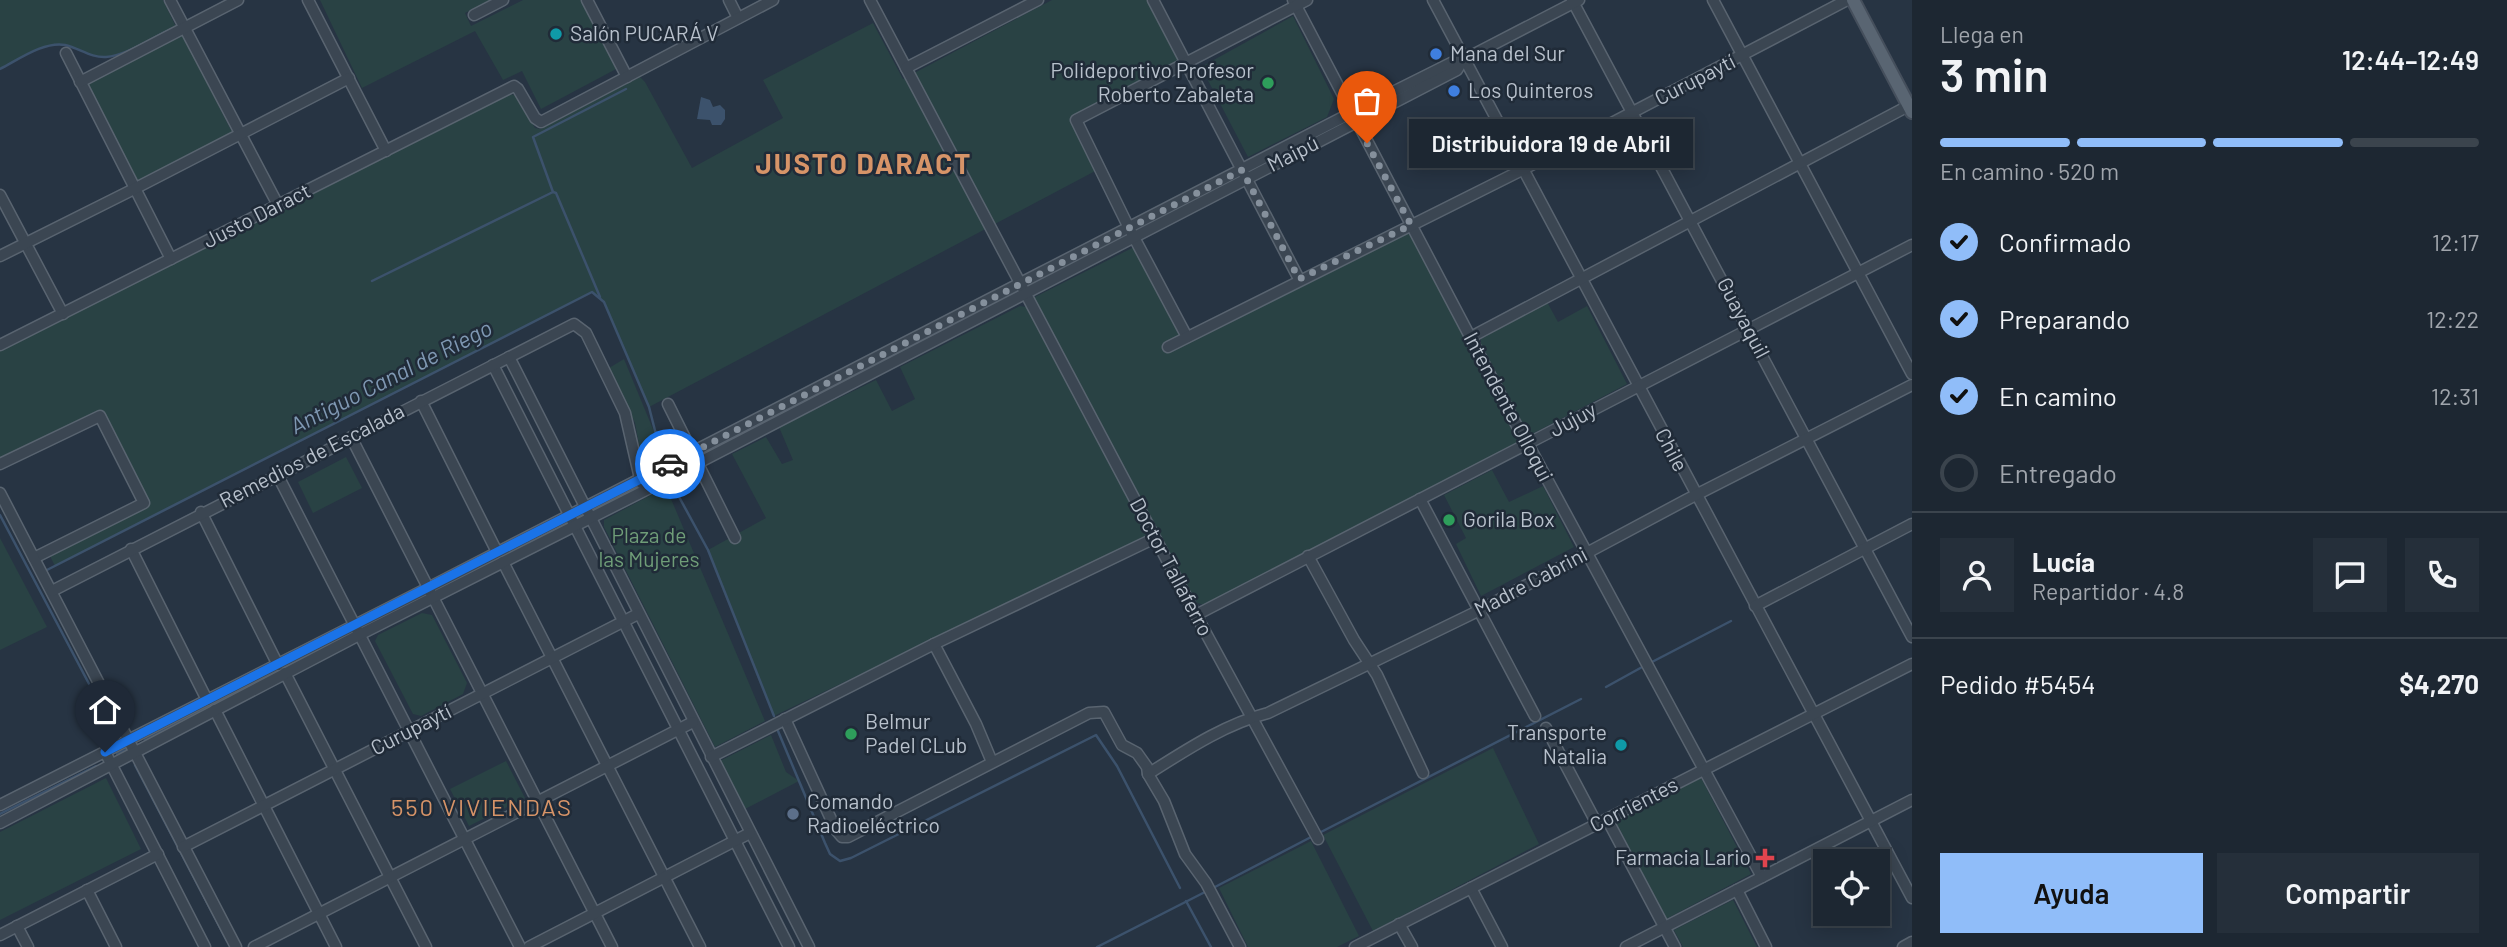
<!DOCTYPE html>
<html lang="es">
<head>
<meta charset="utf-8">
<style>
	body { margin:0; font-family:Barlow,sans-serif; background:#252f3a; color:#f1f3f6; height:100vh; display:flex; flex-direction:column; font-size:26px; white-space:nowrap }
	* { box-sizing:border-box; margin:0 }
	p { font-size:23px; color:#a0a5ac }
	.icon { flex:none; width:38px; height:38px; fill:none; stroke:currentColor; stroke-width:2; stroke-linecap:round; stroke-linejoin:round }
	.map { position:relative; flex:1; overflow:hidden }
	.drawer { display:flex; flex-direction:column; background:#1d2732; width:595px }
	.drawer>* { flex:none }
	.controls { position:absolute; left:1813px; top:849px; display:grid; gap:14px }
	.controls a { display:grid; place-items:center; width:77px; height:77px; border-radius:0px; background:#1d2732; box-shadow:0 4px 18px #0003,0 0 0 2px #3b444d; font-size:35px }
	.pin { position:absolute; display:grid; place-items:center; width:60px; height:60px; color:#fff; margin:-72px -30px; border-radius:50% 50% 50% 0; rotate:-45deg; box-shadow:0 0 7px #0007 }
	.pin .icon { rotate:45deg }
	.courier { position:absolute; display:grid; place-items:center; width:70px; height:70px; margin:-35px; border:5px solid #1a73e8; border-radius:50%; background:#fff; color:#222; box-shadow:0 2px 9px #0007 }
	.bubble { position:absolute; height:49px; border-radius:0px; background:#1d2732; box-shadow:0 4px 18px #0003,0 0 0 2px #3b444d; font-size:23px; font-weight:600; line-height:49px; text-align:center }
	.headline em { font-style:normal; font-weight:600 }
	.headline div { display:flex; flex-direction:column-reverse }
	.headline { display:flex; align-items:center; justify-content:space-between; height:119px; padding:0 28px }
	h1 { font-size:46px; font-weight:600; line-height:52px }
	.bar { display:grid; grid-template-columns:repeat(4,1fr); gap:10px 7px; align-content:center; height:84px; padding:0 28px }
	.bar i { height:9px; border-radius:5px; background:#3b444d }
	.bar .on { background:#90bdf9 }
	.bar p { grid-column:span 4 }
	.line { display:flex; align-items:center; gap:18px; padding:0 28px; border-top:2px solid #3b444d }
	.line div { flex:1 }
	.round { display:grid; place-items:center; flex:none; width:74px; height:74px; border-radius:0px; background:#252f3a }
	ol { padding:0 28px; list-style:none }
	li { display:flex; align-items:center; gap:21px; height:77px }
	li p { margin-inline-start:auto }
	li .icon { padding:7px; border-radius:50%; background:#90bdf9; color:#111; stroke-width:4 }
	li:last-child { color:#a0a5ac }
	li i { width:38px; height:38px; border:4px solid #3b444d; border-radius:50% }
	.button { display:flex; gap:14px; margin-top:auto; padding:14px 28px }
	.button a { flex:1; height:80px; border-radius:0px; background:#90bdf9; color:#111; font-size:28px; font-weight:600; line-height:80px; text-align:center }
	.button a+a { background:#252f3a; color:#f1f3f6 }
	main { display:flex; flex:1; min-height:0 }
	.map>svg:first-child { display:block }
</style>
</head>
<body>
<main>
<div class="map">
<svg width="1912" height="947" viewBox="0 0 1912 947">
	<rect width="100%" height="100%" fill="#273443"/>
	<g fill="#294244">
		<path d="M0,0H163L176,27C156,35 127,56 106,57C91,58 79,48 65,45C44,41 18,60 0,69Z"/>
		<polygon points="320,0 490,0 465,13 471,26 523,0 583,0 618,68 541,109 522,71 503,80 475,31 362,88"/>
		<polygon points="1052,0 1147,0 1179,62 1076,120 1099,169 649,407 604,302 592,292 55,566 48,552 144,502 100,417 0,464 0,350 510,94 517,96 535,128 541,129 640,77 645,82 692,168 783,118 763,80 873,23 903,79"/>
		<polygon points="1293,16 1334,99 1327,117 1248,157 1201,67"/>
		<polygon points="182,34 233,134 135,185 86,85"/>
		<polygon points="1410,230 1518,442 1514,447 1204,605 1194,602 1033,300 1035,297 1136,246 1187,342"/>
		<polygon points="1547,302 1558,322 1587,306 1627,384 1532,434 1527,431 1481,345 1481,339"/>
		<polygon points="1020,306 1026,307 1148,535 774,716 708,550 766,518 732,454 766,437 782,464 793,460 779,427 876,380 892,411 915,399 900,367"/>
		<polygon points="624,359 662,451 642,460 635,423 609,368"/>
		<polygon points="346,457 362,488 313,513 298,482"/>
		<polygon points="1492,470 1509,502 1543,486 1574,547 1481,596 1456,544 1466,538 1444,495"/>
		<polygon points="666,487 765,721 715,747 604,527 604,520"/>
		<polygon points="0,538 47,627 0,650"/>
		<polygon points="422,613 432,615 467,683 463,694 421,716 413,714 375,641 378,635"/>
		<polygon points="771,735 786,772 799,781 745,809 720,761"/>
		<polygon points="1493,748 1539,844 1373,931 1323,835"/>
		<polygon points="506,761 525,798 469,826 450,789"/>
		<polygon points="1700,776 1751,874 1666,919 1615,820"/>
		<polygon points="106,778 141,849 0,920 0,832"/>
		<polygon points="1311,841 1359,936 1337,947 1248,947 1219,888"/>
		<polygon points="1733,900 1757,947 1683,947 1674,930"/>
	</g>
	<polygon fill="#3c526c" points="701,97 710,100 713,107 720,105 725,110 725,119 721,125 712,125 710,120 697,119"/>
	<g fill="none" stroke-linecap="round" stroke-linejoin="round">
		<g stroke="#3c526c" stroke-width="2.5">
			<path d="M0,69C18,60 44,41 65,45C79,48 91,58 106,57C127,56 156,35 176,27"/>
			<polyline points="372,281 553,192"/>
			<polyline points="600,297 556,193 553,192 533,137 626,89"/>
			<polyline points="672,484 708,550 774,716"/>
			<polyline points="598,507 635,488"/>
			<polyline points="0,515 116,735"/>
			<polyline points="43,572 592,292 604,302 649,407 662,458"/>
			<polyline points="442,587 558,527"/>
			<polyline points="381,619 418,599"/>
			<polyline points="1650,663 1731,621"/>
			<polyline points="1606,687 1644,666"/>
			<polyline points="778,731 825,843 830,854 840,861 851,858 1096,735 1117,766 1180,888"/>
			<polyline points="145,740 341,639"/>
			<polyline points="117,754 126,750"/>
			<polyline points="135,765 227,941"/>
			<polyline points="0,814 96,766"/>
			<polyline points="1319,833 1581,699"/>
			<polyline points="1213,888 1313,836"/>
			<polyline points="1186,901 1211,947"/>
			<polyline points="1097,947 1207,891"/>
		</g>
		<g stroke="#596470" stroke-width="13">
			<g id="minor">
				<polyline points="170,0 278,205"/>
				<polyline points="308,0 386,151"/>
				<polyline points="587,0 627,77"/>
				<polyline points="729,0 738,18"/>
				<polyline points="870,0 1196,615 1318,839"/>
				<polyline points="1153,0 1299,279"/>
				<polyline points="1293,0 1517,426 1528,444 1762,877"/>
				<polyline points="1433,0 1912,898"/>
				<polyline points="1572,0 1912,637"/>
				<polyline points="1713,0 1912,374"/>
				<polyline points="474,15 503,0"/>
				<polyline points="66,53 171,259"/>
				<polyline points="906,68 1038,0"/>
				<polyline points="80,82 238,0"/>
				<polyline points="0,195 63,314"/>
				<polyline points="0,256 134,189 349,78"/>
				<polyline points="1187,337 1129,228 1076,120 1307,0"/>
				<polyline points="1471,337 1912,104"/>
				<polyline points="0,345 514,86 518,89 535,118 541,122 773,0"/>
				<polyline points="1168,347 1522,170 1847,0"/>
				<polyline points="509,357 809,947"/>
				<polyline points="493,365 789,947"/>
				<polyline points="421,401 497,552"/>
				<polyline points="668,404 735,538"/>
				<polyline points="351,437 612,947"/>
				<polyline points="0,464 100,416 144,503 34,558"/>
				<polyline points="277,474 520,947"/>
				<polyline points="0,493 236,947"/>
				<polyline points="1420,499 1535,716"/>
				<polyline points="201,512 278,665"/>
				<polyline points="131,549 207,700"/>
				<polyline points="1308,556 1354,640 1377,675 1423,773"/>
				<polyline points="503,562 700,947"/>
				<polyline points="52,591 574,324 586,333 625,413 641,483"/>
				<polyline points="1755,606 1912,524"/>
				<polyline points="1196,615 1912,245"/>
				<polyline points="934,644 976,724 992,762"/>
				<polyline points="285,673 426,947"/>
				<polyline points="215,710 336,947"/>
				<polyline points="785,719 836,830 842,837 848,837 1089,713 1104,712 1122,745 1137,753 1147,767 1148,774 1164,801 1185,854 1206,883 1240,947"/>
				<polyline points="1546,728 1597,824"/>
				<polyline points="105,752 205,947"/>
				<polyline points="711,757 934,644 1155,538"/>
				<path d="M1148,774C1186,750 1225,724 1268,713L1480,610L1686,500L1912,385"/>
				<polyline points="0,805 428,588 1351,113 1453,62 1463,60 1579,0"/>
				<polyline points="1607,819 1675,947"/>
				<polyline points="0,823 359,635 644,491 1457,70 1463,60"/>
				<polyline points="183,847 638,614"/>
				<polyline points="1471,888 1502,947"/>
				<polyline points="87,890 116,947"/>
				<polyline points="1737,890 1766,947"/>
				<polyline points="1399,924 1412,947"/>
				<polyline points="17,926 28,947"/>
				<polyline points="0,935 158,854"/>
				<polyline points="254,947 693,722"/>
				<polyline points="529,947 750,833"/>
				<polyline points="1355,947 1912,664"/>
				<polyline points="1626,947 1912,800"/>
				<polyline points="1903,947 1912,942"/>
			</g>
		</g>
		<g stroke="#454f5c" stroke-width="16">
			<polyline id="major" points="1853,0 1912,112"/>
		</g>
		<use href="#minor" stroke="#3b4652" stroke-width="10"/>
		<use href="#major" stroke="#596572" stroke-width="12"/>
	</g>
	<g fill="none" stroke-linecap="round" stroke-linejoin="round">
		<polyline stroke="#85909c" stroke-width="7" stroke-dasharray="0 12.6" points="670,464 1242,170 1299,279 1411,225 1367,143"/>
		<polyline stroke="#1a73e8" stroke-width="9" points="105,752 670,464"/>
	</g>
	<g fill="#0f9aa8" stroke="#202b38" stroke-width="2.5">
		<circle cx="556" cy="34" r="7"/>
		<circle cx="1621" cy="745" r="7"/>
	</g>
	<g fill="#3f7fe0" stroke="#202b38" stroke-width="2.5">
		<circle cx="1436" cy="54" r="7"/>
		<circle cx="1454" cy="91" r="7"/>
	</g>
	<g fill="#2e9e5b" stroke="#202b38" stroke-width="2.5">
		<circle cx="1268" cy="83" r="7"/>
		<circle cx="1449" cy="520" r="7"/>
		<circle cx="851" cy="734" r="7"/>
	</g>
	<circle fill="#5c6f8a" stroke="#202b38" stroke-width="2.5" cx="793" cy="814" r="7"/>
	<path fill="#e0444e" stroke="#202b38" stroke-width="2.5" d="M1761.5 847.5h7v7h7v7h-7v7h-7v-7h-7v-7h7z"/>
	<g text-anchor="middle" stroke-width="5" stroke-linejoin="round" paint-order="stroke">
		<g font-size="21" fill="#b8c1cc" stroke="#202b38" text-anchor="start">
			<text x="570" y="41">Salón PUCARÁ V</text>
			<text x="1450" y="61">Mana del Sur</text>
			<text x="1254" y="78" text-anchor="end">Polideportivo Profesor<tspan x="1254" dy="24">Roberto Zabaleta</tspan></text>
			<text x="1468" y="98">Los Quinteros</text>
			<text x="1463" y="527">Gorila Box</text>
			<text x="865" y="729">Belmur<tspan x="865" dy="24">Padel CLub</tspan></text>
			<text x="1607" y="740" text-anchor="end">Transporte<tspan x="1607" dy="24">Natalia</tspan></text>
			<text x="807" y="809">Comando<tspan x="807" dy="24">Radioeléctrico</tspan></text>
			<text x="1751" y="865" text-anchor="end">Farmacia Lario</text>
		</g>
		<g font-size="21" fill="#b8c1cc" stroke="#202b38">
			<text transform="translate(1695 80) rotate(-27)" y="7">Curupaytí</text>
			<text transform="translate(1293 154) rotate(-27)" y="7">Maipú</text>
			<text transform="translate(257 216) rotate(-27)" y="7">Justo Daract</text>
			<text transform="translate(1743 318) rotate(62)" y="7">Guayaquil</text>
			<text transform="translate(1508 407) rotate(62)" y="7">Intendente Olloqui</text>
			<text transform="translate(1573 420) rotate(-28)" y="7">Jujuy</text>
			<text transform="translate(1671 450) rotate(62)" y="7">Chile</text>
			<text transform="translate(312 456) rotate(-27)" y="7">Remedios de Escalada</text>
			<text transform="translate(1171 567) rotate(62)" y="7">Doctor Tallaferro</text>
			<text transform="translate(1531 582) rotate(-28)" y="7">Madre Cabrini</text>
			<text transform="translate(411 730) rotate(-27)" y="7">Curupaytí</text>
			<text transform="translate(1634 805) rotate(-27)" y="7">Corrientes</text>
		</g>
		<g font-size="21" fill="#6f9d78" stroke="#202b38">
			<text x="649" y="543">Plaza de<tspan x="649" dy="24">las Mujeres</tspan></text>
		</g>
		<g font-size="23" font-style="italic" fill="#7f98b3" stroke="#202b38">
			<text transform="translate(391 377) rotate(-27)" y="8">Antiguo Canal de Riego</text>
		</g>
		<g font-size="24" letter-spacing="2" fill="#d79468" stroke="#202b38">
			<text x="482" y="816">550 VIVIENDAS</text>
		</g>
		<g font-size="28" font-weight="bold" letter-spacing="2" fill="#d79468" stroke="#202b38">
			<text x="864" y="174">JUSTO DARACT</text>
		</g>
	</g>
</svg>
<div class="controls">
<a><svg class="icon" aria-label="locate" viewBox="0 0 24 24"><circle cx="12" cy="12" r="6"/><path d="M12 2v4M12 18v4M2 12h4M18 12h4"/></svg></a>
</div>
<div class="pin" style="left:1367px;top:143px;background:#ea580c"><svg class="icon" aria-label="bag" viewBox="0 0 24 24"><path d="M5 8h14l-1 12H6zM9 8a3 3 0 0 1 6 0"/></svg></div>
<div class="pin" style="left:105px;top:752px;background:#1f2937"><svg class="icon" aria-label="home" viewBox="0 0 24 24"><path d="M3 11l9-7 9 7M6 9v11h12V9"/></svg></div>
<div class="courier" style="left:670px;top:464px"><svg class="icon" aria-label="car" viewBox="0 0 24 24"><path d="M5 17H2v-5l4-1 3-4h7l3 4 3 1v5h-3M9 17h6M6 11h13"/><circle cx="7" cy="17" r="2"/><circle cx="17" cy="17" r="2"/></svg></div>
<div class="bubble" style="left:1409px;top:119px;width:284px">Distribuidora 19 de Abril</div>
</div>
<section class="drawer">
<div class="headline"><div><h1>3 min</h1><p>Llega en</p></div><em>12:44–12:49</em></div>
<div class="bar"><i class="on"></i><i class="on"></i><i class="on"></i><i></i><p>En camino · 520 m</p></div>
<ol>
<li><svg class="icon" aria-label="check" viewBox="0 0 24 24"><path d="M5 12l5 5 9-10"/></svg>Confirmado<p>12:17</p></li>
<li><svg class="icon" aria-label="check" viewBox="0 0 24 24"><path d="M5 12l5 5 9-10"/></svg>Preparando<p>12:22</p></li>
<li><svg class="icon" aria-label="check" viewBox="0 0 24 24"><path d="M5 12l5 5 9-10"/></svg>En camino<p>12:31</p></li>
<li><i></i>Entregado</li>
</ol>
<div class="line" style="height:126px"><a class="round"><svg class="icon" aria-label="person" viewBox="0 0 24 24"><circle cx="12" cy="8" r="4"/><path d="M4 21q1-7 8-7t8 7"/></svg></a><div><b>Lucía</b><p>Repartidor · 4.8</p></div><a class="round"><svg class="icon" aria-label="chat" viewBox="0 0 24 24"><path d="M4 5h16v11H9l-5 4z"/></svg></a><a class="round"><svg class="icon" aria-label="phone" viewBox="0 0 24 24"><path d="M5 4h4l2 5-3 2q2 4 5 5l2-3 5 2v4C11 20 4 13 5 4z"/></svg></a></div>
<div class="line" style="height:91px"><div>Pedido #5454</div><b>$4,270</b></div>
<div class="button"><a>Ayuda</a><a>Compartir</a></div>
</section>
</main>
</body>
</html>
